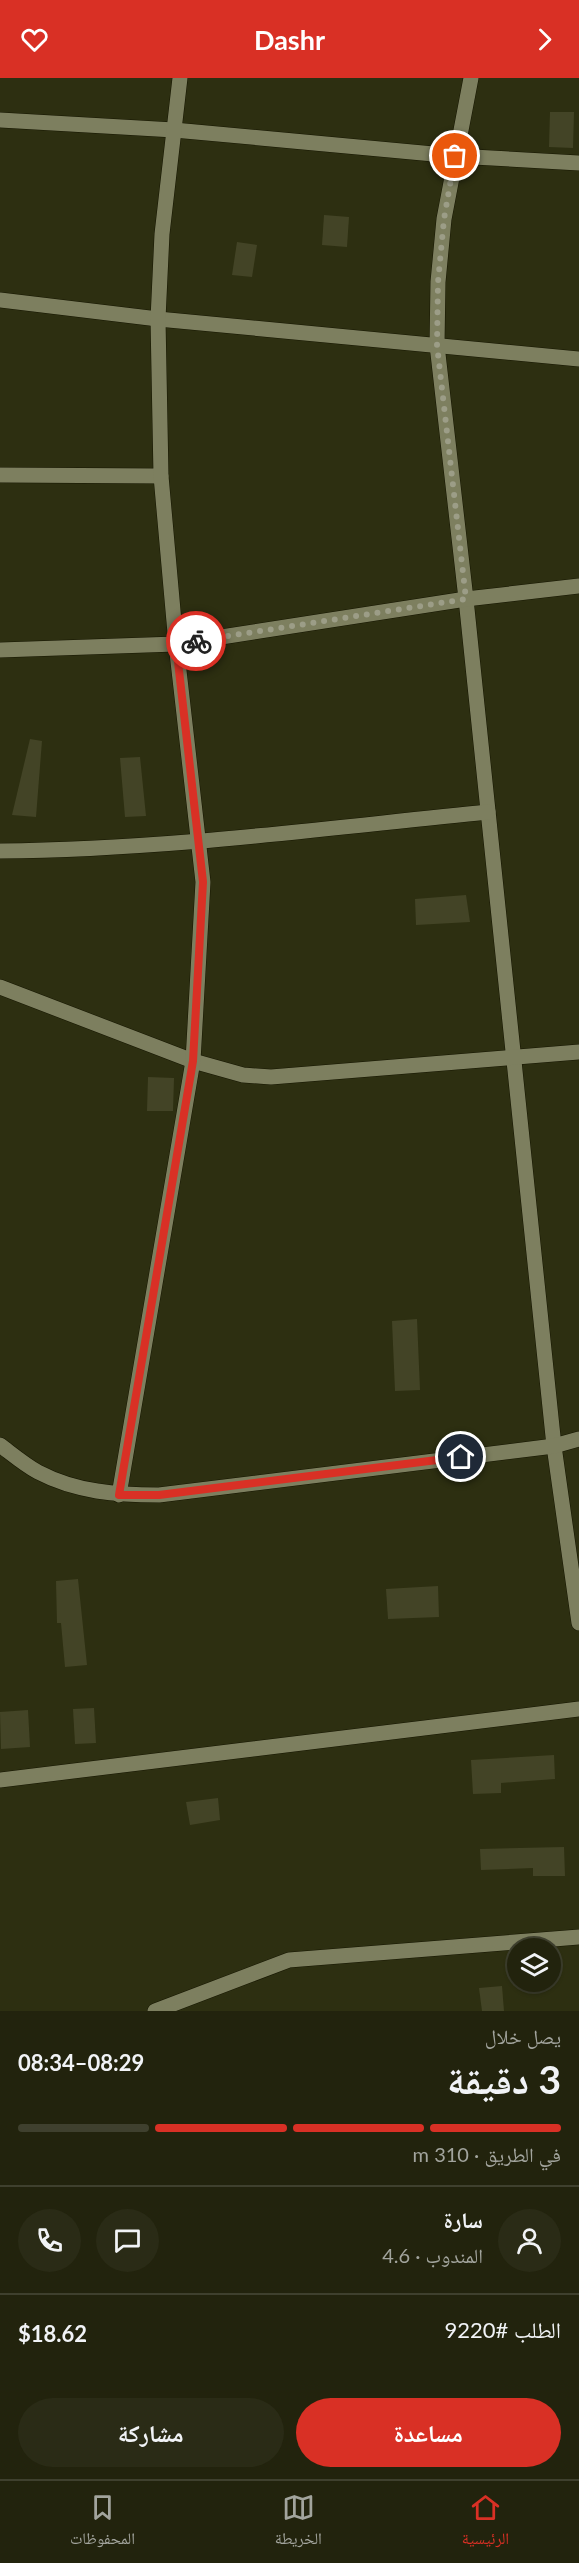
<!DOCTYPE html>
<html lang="ar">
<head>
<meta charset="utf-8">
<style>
	body { margin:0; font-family:Lato,"Noto Naskh Arabic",sans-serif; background:#2a2b16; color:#f1f3f6; direction:rtl; height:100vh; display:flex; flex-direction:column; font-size:22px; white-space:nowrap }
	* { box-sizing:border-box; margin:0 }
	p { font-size:20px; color:#a2a49d }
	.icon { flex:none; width:33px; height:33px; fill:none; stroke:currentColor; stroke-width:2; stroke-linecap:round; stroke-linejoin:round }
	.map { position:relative; height:1933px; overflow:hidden; direction:ltr }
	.panel { display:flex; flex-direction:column; background:#22230d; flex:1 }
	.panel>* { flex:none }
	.fabs { position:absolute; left:507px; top:1860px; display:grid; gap:12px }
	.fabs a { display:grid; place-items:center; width:54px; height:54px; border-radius:50%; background:#22230d; box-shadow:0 2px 4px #0004,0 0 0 2px #3f402e; font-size:30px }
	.pin { position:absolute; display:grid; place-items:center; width:51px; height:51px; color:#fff; margin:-26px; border:3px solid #fff; border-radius:50%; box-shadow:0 2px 6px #0007 }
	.courier { position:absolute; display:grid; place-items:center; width:60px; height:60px; margin:-30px; border:4px solid #d93025; border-radius:50%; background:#fff; color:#222; box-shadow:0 2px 8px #0007 }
	.overview em { font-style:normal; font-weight:700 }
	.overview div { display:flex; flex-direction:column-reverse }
	.overview { display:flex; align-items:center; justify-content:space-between; height:102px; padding:0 18px }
	h1 { font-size:39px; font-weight:700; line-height:45px }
	.bar { display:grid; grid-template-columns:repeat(4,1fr); gap:9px 6px; align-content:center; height:72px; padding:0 18px }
	.bar i { height:8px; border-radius:4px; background:#3f402e }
	.bar .active { background:#d93025 }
	.bar p { grid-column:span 4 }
	.line { display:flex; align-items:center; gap:15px; padding:0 18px; border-top:2px solid #3f402e }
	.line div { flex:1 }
	.round { display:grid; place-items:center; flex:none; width:63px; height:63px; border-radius:32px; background:#2a2b16 }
	.action { display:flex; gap:12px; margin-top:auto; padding:12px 18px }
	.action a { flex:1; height:69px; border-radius:36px; background:#d93025; color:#fff; font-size:24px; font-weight:700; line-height:69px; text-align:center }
	.action a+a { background:#2a2b16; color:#f1f3f6 }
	header { display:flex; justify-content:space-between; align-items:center; height:78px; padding:0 18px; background:#d93025; color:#fff; font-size:27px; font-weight:700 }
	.menu { display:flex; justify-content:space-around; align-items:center; height:84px; border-top:2px solid #3f402e; background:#22230d; font-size:16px; color:#a2a49d }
	.menu a { display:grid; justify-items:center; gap:3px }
	.menu .active { color:#d93025 }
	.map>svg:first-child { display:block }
</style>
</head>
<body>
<header><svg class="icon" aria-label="forward" viewBox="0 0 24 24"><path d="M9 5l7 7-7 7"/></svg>Dashr<svg class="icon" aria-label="heart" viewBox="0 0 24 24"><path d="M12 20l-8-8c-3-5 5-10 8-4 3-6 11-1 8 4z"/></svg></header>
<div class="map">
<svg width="579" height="1933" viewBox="0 0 579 1933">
	<rect width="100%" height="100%" fill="#2d2f11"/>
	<g fill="#434426">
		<polygon points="550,34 574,34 573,70 549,69"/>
		<polygon points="324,137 349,139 347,169 322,167"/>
		<polygon points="237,164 257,167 252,199 232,197"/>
		<polygon points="30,661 42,663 36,739 12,737"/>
		<polygon points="140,679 146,738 125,739 120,680"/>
		<polygon points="466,817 470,844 416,847 415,821"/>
		<polygon points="148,999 174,1000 173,1033 147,1033"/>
		<polygon points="417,1241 420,1312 395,1313 392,1243"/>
		<polygon points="78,1501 87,1587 65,1589 61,1545 57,1545 56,1503"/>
		<polygon points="438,1508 439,1539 388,1541 386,1511"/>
		<polygon points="94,1630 96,1665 75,1666 73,1631"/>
		<polygon points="28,1632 30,1669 1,1671 0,1634"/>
		<polygon points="554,1677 555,1701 501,1705 501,1715 473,1716 471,1682"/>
		<polygon points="218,1720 220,1742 190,1747 186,1724"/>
		<polygon points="564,1769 565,1798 533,1798 533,1790 481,1792 480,1771"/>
		<polygon points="502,1908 504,1933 482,1933 479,1910"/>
	</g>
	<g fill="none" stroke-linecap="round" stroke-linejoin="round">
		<g stroke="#161600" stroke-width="16">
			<g id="street">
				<polyline points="471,0 444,141 438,204 437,267 466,521 554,1368 579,1545"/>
				<polyline points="0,42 174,52 455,78 579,85"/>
				<polyline points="0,222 158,241 579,281"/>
				<polyline points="0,397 161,398"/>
				<polyline points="0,572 176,566 466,521 579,508"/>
				<path d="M0,773C163,772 326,750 488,734"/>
				<polyline points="0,909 193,983 243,997 271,999 579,974"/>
				<path d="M0,1367C12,1376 25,1387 38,1394C76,1414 117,1417 159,1417L554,1368L579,1361"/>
				<polyline points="119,1417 193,983 203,804 176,566 161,398 158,241 162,156 180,0"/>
				<polyline points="0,1702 579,1631"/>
				<polyline points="155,1933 289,1882 579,1859"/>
			</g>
		</g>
		<use href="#street" stroke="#7d7f5f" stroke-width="15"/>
	</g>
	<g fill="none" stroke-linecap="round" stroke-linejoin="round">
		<polyline stroke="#9c9d87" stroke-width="6" stroke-dasharray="0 10.8" points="196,563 466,521 437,267 438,204 444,141 455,78"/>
		<polyline stroke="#d93025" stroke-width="8" points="196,563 176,566 203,804 193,983 119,1417 159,1417 461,1379"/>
	</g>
</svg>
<div class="fabs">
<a><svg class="icon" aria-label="layers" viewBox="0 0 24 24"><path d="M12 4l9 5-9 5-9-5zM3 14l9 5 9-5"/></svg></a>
</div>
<div class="pin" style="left:455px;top:78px;background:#ea580c"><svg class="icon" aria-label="bag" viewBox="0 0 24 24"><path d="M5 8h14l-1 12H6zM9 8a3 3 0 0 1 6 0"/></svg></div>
<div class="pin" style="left:461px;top:1379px;background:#1f2937"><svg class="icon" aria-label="home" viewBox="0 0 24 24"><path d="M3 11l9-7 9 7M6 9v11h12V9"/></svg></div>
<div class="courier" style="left:196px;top:563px"><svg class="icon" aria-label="bike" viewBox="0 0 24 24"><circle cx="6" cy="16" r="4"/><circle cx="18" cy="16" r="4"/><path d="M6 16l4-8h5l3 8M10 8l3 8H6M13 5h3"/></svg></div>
</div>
<section class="panel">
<div class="overview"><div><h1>3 دقيقة</h1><p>يصل خلال</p></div><em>08:29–08:34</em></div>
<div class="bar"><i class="active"></i><i class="active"></i><i class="active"></i><i></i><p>في الطريق · 310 m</p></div>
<div class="line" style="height:108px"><a class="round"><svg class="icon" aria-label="person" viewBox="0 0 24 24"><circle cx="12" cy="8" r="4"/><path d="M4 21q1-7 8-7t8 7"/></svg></a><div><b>سارة</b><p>المندوب · 4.6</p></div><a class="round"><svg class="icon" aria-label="chat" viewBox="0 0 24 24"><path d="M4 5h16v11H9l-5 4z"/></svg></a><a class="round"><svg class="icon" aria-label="phone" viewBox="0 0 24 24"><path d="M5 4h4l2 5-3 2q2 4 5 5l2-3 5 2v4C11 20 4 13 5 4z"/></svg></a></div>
<div class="line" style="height:78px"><div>الطلب #9220</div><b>$18.62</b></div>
<div class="action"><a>مساعدة</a><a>مشاركة</a></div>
</section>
<nav class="menu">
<a class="active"><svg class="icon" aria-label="home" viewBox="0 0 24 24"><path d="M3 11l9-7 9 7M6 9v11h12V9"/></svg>الرئيسية</a>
<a><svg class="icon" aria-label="map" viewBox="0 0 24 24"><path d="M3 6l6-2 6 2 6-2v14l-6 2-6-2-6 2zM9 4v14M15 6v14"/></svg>الخريطة</a>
<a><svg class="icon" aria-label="saved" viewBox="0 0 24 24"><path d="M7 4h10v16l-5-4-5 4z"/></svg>المحفوظات</a>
</nav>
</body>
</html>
